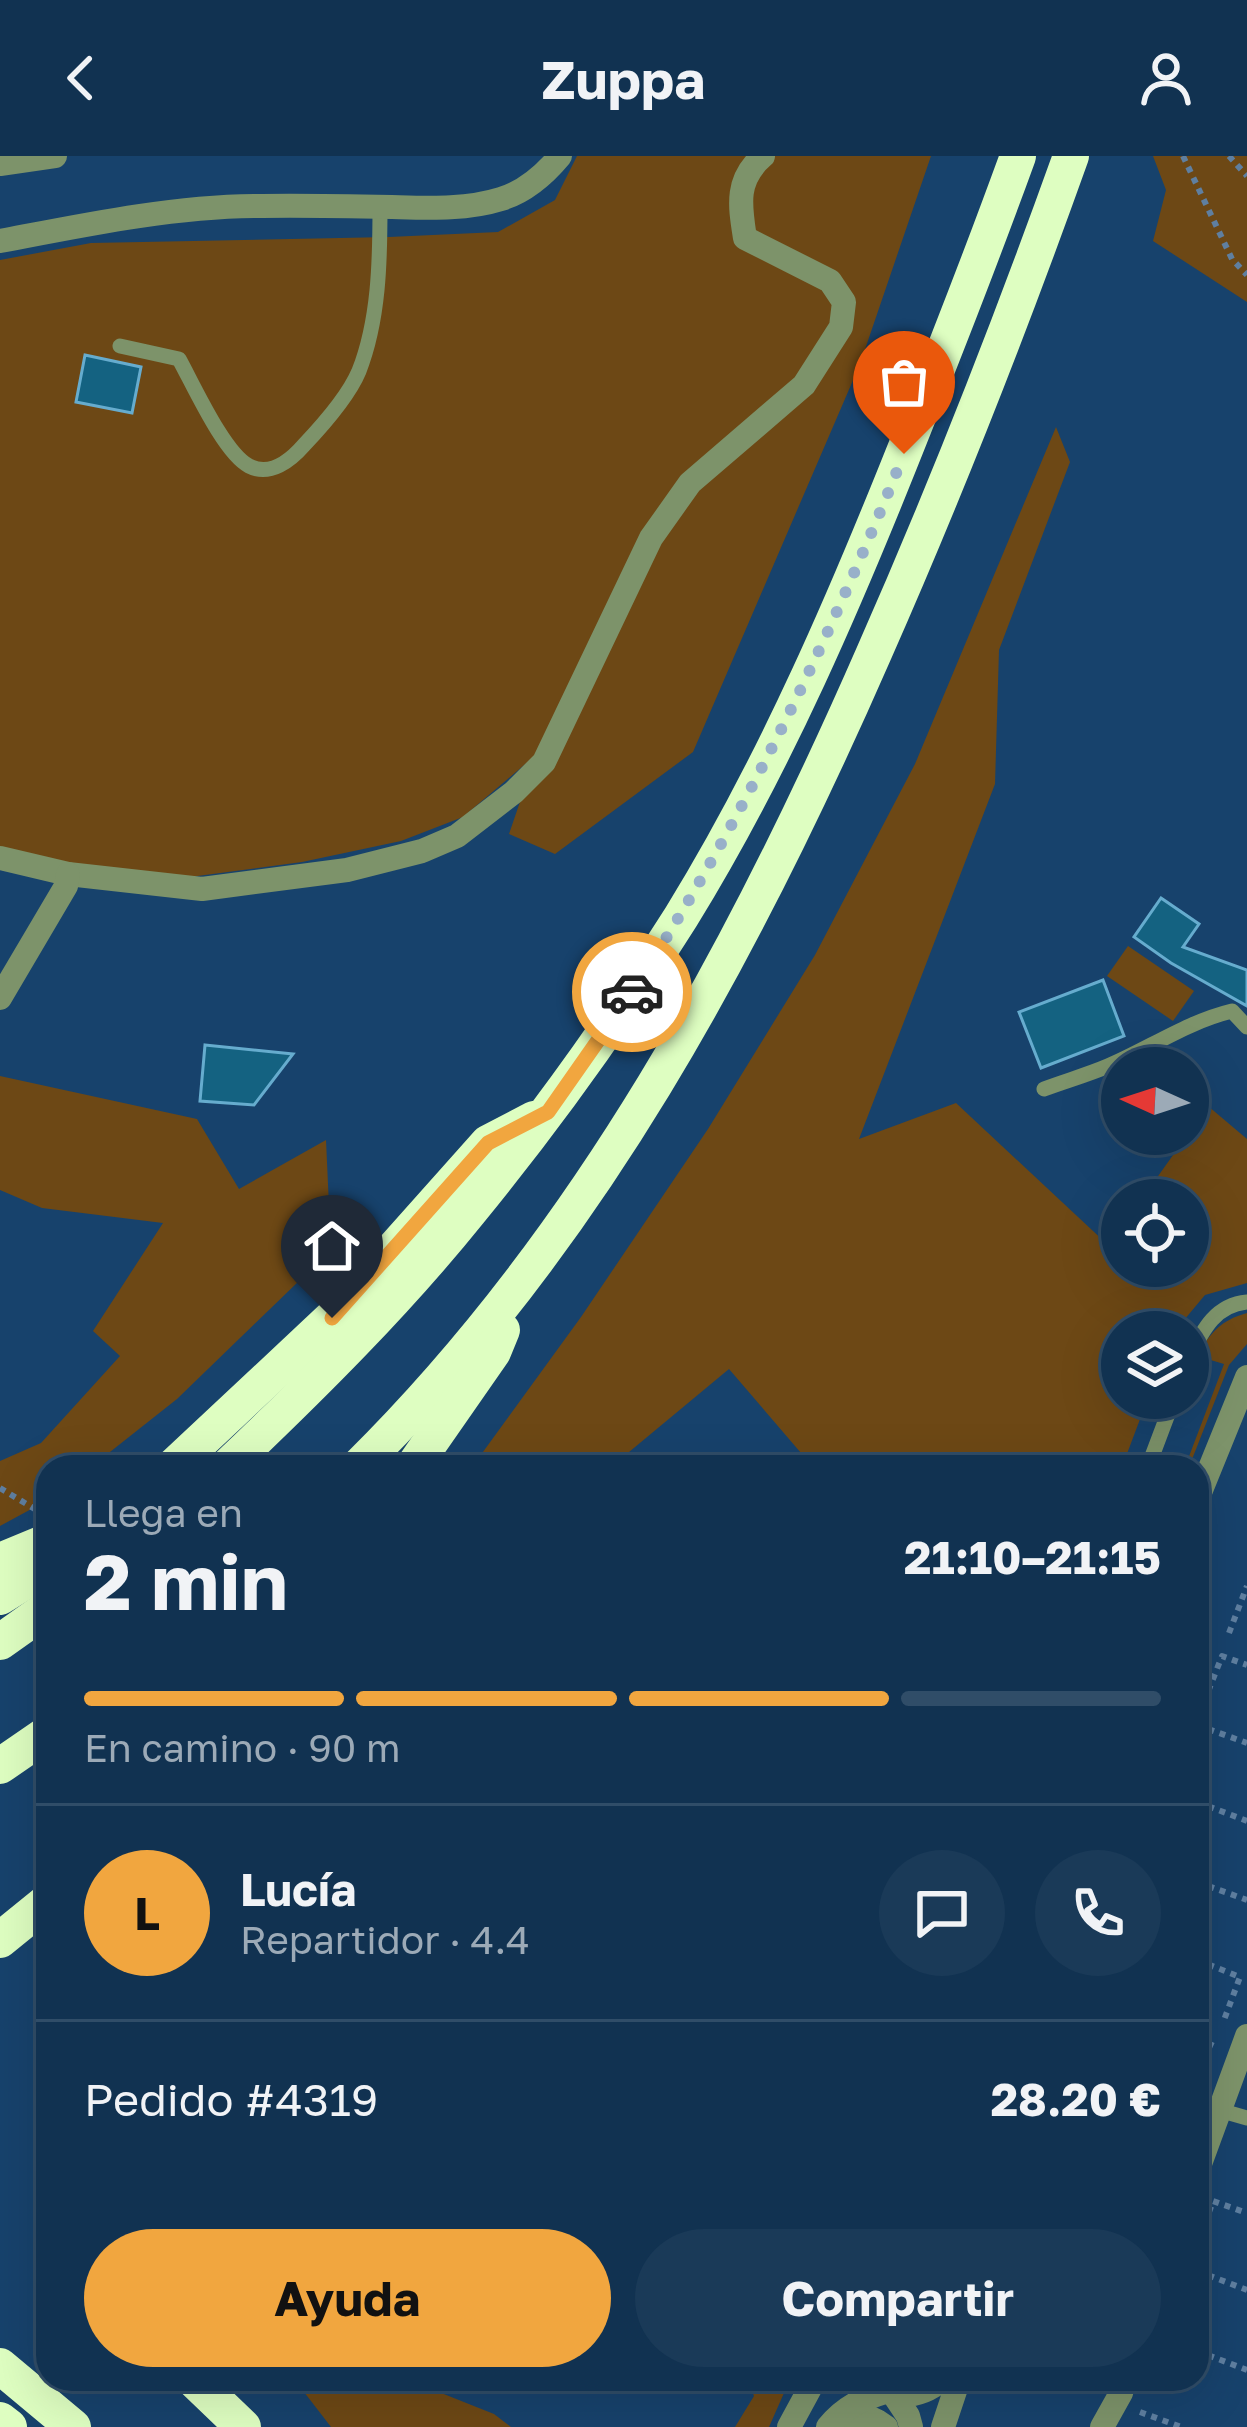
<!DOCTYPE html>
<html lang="es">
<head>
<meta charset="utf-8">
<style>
	body { margin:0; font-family:"Golos Text",sans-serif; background:#1a3a58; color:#f1f3f6; height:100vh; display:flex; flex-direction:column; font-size:45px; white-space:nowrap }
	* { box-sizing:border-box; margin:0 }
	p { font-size:39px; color:#9caab7 }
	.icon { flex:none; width:66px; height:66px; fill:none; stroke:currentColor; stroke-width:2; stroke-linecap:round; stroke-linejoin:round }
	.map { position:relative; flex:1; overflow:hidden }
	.side { position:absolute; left:36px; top:1299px; width:1173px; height:936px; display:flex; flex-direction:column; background:#113251; border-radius:36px; box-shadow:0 12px 48px #0002,0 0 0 3px #304d68 }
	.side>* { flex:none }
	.needle { width:78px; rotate:273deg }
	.fabs { position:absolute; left:1101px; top:891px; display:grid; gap:24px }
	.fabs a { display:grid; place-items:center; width:108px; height:108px; border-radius:50%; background:#113251; box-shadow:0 12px 48px #0002,0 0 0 3px #304d68; font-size:60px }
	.pin { position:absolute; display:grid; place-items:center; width:102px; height:102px; color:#fff; margin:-123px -51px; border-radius:50% 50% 50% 0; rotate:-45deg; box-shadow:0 0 12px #0007 }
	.pin .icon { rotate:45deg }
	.courier { position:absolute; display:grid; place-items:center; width:120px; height:120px; margin:-60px; border:9px solid #f1a63f; border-radius:50%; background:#fff; color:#222; box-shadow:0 3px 15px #0007 }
	.summary em { font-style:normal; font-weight:700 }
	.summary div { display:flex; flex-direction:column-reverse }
	.summary { display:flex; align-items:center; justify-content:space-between; height:204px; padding:0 48px }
	h1 { font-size:78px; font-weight:700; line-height:90px }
	.bar { display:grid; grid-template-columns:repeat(4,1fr); gap:18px 12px; align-content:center; height:144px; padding:0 48px }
	.bar i { height:15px; border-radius:9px; background:#304d68 }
	.bar .on { background:#f1a63f }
	.bar p { grid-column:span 4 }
	.line { display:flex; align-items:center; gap:30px; padding:0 48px; border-top:3px solid #304d68 }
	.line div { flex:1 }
	.round { display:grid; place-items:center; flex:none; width:126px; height:126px; border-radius:63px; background:#1a3a58 }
	.cta { display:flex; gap:24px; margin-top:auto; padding:24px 48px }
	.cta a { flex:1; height:138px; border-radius:72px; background:#f1a63f; color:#111; font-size:48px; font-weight:700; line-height:138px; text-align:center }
	.cta a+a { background:#1a3a58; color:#f1f3f6 }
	header { display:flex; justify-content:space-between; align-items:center; height:156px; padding:0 48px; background:#113251; font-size:54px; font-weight:700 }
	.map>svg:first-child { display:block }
</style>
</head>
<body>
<header><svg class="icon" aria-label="back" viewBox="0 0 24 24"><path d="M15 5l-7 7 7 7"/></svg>Zuppa<svg class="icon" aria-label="person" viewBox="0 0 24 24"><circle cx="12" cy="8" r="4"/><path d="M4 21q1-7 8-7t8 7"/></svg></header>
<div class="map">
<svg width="1247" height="2271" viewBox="0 0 1247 2271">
	<rect width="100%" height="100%" fill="#17426c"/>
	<g fill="#6d4815">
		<polygon points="577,0 931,0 860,208 693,596 555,698 509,678 536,599 463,661 401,685 302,706 190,721 72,713 0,694 0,104 91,87 389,81 498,76 555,44"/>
		<polygon points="1153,0 1247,0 1247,146 1153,85 1166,34"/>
		<polygon points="1056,271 1070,306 999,494 995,628 859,983 956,947 1108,1089 1122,1071 1122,1110 1188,1110 1188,1044 1141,1044 1208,950 1247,983 1247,1127 1205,1139 1174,1176 1122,1176 1122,1242 1148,1242 1122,1311 813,1311 729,1213 611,1311 472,1311 581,1161 708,973 815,799 915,608"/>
		<polygon points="1128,790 1194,835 1173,865 1107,820"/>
		<polygon points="0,920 197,963 239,1033 326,984 331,1094 177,1243 91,1311 48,1311 48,1344 0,1370 0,1305 41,1287 120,1200 93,1175 163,1067 42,1052 0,1034"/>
		<path d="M1247,1157V1188L1229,1209L1189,1311H1185L1224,1208L1197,1200C1210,1177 1221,1164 1247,1157Z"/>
		<polygon points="294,2223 406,2223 494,2258 511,2271 331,2271"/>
		<polygon points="747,2223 795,2223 784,2237 769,2271 735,2271 754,2240"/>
	</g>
	<g fill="#146281" stroke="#66acce" stroke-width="3">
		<polygon points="85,199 141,211 132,257 76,246"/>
		<polygon points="1161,742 1199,768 1183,791 1247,814 1247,850 1171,807 1134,781"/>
		<polygon points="1103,824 1124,880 1041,912 1019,856"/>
		<polygon points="205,889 293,898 254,949 200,945"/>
	</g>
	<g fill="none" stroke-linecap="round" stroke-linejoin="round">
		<g stroke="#5f7fa0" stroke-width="6" stroke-dasharray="6 6" stroke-linecap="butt">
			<polyline points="1183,0 1232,103 1247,119"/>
			<polyline points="1229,0 1247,20"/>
			<polyline points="0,1332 38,1355"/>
			<polyline points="1229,1477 1247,1430"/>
			<polyline points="1204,1546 1222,1500 1247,1509"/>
			<polyline points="1197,1569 1247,1587"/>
			<polyline points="1197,1646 1247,1665"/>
			<polyline points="1197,1726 1247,1744"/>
			<polyline points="1197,1804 1240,1821 1224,1864"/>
			<polyline points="1197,1882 1214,1890"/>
			<polyline points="1197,2090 1213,2045 1247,2057"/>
			<polyline points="1197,2115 1247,2134"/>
			<polyline points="1197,2195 1247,2214"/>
			<polyline points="1140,2256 1181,2271"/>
		</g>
		<g stroke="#7d936a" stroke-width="15">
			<path d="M120,190L179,203C194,230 224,297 249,310C270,321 291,304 304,289C322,270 349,239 359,215C379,164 380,105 380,51"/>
			<path d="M1044,933C1065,925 1087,919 1108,910C1150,892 1187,866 1232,855L1247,871"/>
			<path d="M1188,1203C1202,1176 1214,1149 1247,1146"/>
			<polyline points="1148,1311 1174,1242"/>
			<polyline points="1219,1954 1247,1962"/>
		</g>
		<g stroke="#7d936a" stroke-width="24">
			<polyline points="0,8 55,0"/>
			<path d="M0,85C84,69 169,51 254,50C300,49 346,50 392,51C428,52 466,54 501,43C524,36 545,18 560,0"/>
			<path d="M0,702L68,718L202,733L347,714L422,695L457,680L514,636L544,606L651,382L690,327L804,229L841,171L844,146L830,125L745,82C740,50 735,24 763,0"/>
			<polyline points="0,842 66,730 68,718"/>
		</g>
		<g stroke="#7d936a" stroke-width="24">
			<polyline points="1197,1344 1247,1221"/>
			<polyline points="1197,2016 1247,1880"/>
			<path d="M865,2223C890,2244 918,2244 943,2223"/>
			<polyline points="1080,2223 1088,2226 1109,2223"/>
			<polyline points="894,2239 908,2260 911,2271"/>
			<path d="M836,2264C855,2256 870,2258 886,2271"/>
			<polyline points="789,2271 815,2223"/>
			<path d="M828,2271C844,2251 862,2243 885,2236"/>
			<polyline points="943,2271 956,2232 955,2223"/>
			<polyline points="1102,2271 1121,2237 1125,2223"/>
		</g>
		<g stroke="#defec1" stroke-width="36">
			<polyline points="173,1311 332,1162 488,987 534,963"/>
			<path d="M227,1311C312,1230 396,1147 470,1055C546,962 617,863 681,761C776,607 848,438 914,271C950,181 985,91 1018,0"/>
			<path d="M358,1311C589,1083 745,792 874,497C946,334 1011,168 1071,0"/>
			<polyline points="413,1311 493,1196 502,1174"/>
			<polyline points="0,1405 48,1385"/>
			<polyline points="0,1441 48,1411"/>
			<polyline points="0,1486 48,1452"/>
			<polyline points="0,1610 48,1577"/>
			<polyline points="0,1784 48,1745"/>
			<polyline points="0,2210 73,2271"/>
			<polyline points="193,2223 243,2271"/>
			<polyline points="0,2264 9,2271"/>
		</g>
	</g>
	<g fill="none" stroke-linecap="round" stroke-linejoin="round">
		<path stroke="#98b0c9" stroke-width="12" stroke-dasharray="0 21.6" d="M632,836C742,667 828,486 904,298"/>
		<polyline stroke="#f1a63f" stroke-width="15" points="332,1162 488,987 548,956 632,836"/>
	</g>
</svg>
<div class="fabs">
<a><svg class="needle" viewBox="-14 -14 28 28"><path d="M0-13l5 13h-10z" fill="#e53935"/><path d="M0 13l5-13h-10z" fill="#9caab7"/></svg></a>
<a><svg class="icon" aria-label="locate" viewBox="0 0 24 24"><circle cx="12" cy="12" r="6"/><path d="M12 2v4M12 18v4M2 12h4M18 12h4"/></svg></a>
<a><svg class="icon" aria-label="layers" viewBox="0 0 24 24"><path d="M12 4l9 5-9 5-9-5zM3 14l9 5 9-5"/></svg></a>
</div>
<div class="pin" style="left:904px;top:298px;background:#ea580c"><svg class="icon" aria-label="bag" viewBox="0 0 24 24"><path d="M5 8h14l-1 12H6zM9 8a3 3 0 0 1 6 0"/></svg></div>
<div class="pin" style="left:332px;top:1162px;background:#1f2937"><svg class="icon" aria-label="home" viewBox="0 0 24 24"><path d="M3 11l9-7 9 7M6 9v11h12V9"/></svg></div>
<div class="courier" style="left:632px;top:836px"><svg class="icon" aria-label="car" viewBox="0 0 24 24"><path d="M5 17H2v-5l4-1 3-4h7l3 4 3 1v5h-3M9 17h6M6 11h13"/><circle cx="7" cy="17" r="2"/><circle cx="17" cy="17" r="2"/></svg></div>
<section class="side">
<div class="summary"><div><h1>2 min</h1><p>Llega en</p></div><em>21:10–21:15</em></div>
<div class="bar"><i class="on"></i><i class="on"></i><i class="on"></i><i></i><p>En camino · 90 m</p></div>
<div class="line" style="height:216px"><b class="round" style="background:#f1a63f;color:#111">L</b><div><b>Lucía</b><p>Repartidor · 4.4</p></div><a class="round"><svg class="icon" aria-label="chat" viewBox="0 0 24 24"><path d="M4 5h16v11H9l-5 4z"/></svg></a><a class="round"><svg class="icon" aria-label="phone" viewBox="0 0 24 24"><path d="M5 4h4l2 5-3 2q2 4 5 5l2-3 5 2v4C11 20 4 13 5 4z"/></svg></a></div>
<div class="line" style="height:156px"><div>Pedido #4319</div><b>28.20 €</b></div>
<div class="cta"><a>Ayuda</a><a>Compartir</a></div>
</section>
</div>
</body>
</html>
